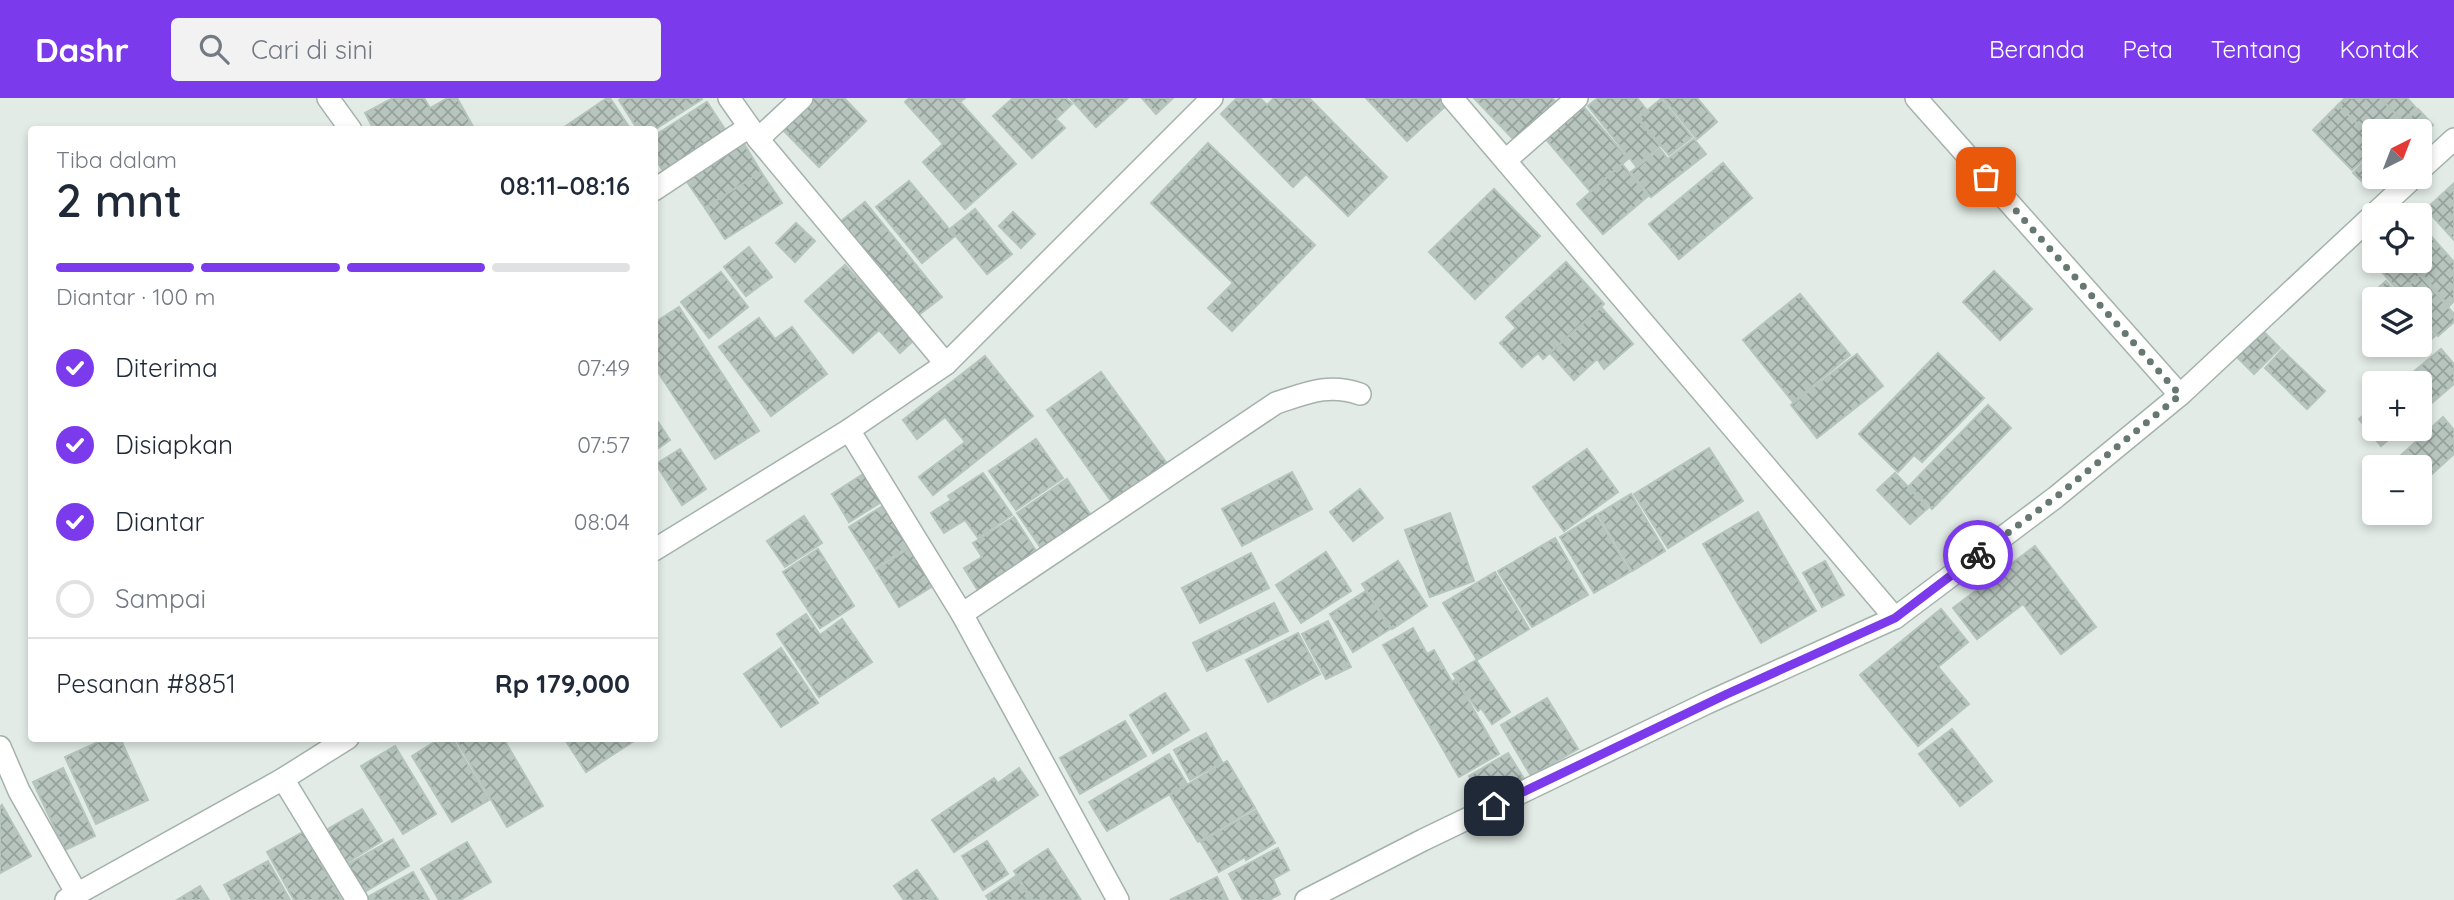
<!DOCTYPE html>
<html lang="id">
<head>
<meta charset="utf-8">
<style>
	body { margin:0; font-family:Quicksand,sans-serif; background:#f2f2f3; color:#1f2937; height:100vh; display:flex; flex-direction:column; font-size:26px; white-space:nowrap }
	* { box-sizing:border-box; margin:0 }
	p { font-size:23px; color:#747a83 }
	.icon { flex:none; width:38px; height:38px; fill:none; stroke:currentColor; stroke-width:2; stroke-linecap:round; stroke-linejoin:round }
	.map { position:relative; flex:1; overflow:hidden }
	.side { position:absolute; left:28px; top:28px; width:630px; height:616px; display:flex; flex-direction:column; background:#fff; border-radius:7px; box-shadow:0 4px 10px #0003 }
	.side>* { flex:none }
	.needle { width:46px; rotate:42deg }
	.tools { position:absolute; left:2362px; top:21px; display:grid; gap:14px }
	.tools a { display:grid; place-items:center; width:70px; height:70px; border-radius:7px; background:#fff; box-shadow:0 4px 10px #0003; font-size:35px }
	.pin { position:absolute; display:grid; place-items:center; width:60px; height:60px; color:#fff; margin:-30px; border-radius:14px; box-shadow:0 4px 10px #0006 }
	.courier { position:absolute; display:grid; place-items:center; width:70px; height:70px; margin:-35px; border:5px solid #7c3aed; border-radius:50%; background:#fff; color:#222; box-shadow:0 2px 9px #0007 }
	.headline em { font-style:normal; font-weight:600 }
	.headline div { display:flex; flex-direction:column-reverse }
	.headline { display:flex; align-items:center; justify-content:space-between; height:119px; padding:0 28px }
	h1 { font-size:46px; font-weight:600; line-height:52px }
	.bar { display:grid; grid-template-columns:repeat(4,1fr); gap:10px 7px; align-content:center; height:84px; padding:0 28px }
	.bar i { height:9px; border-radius:5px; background:#e0e1e3 }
	.bar .active { background:#7c3aed }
	.bar p { grid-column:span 4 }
	.line { display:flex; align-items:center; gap:18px; padding:0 28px; border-top:2px solid #e0e1e3 }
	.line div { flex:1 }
	ol { padding:0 28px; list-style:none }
	li { display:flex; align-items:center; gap:21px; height:77px }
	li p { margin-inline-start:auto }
	li .icon { padding:7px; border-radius:50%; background:#7c3aed; color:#fff; stroke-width:4 }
	li:last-child { color:#747a83 }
	li i { width:38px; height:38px; border:4px solid #e0e1e3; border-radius:50% }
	header { display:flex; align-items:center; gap:42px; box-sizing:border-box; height:98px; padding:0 35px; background:#7c3aed; color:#fff }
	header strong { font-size:33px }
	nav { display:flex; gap:38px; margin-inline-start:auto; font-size:24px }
	.search { width:490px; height:63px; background:#f2f2f3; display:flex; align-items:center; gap:18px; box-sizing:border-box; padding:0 24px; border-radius:7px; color:#747a83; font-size:26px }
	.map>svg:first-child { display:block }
</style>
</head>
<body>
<header>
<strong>Dashr</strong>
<div class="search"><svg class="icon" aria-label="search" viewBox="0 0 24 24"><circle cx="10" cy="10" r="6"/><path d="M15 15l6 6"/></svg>Cari di sini</div>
<nav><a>Beranda</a><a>Peta</a><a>Tentang</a><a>Kontak</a></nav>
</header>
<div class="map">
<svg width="2454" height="802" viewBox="0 0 2454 802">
	<defs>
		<pattern id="building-cross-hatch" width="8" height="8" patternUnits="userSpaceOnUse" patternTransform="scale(1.75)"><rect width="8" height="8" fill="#b8c5bf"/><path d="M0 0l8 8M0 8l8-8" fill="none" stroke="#95a19c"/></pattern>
	</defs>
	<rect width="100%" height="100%" fill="#e2ebe6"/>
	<g fill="url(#building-cross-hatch)" stroke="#b5c4bc" stroke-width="2">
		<polygon points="393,0 424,0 430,10 448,0 457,0 475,32 374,32 365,15"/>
		<polygon points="607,0 610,0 631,32 560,32"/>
		<polygon points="622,0 701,0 702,1 654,32 638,32 619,2"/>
		<polygon points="812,0 844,0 866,23 819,69 781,30"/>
		<polygon points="909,0 965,0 960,4 1016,66 965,111 923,64 943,46 905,4"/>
		<polygon points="1013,0 1066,0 1072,6 1056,21 1065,30 1032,60 993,18"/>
		<polygon points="1070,0 1128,0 1096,29"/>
		<polygon points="1142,0 1173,0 1156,16"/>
		<polygon points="1237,0 1260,0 1267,7 1274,0 1309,0 1387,79 1348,118 1306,76 1293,89 1221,16"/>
		<polygon points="1366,0 1443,0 1448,6 1407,43"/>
		<polygon points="1474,0 1552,0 1557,5 1516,44"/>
		<polygon points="1598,0 1637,0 1646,11 1636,19 1660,48 1636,68 1588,8"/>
		<polygon points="1663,0 1697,0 1717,24 1697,41"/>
		<polygon points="2345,0 2380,0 2403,23 2392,33 2375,33 2375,43 2338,7"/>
		<polygon points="2380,0 2407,0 2416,10 2403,23"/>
		<polygon points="1661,1 1692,39 1669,57 1638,20"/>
		<polygon points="707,4 728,36 666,77 654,59 654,38"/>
		<polygon points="2338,7 2375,43 2375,50 2352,72 2313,32"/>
		<polygon points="1583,8 1628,61 1590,93 1545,40"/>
		<polygon points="2418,11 2433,27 2420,39 2420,33 2395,33"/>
		<polygon points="1694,41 1706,56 1651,99 1631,74 1660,51 1668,61"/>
		<polygon points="743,44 761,74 705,110 685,81"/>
		<polygon points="1208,45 1315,147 1232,233 1208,210 1233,185 1151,105"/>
		<polygon points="2375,53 2375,79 2381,79 2369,90 2353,75"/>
		<polygon points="1723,65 1752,100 1679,161 1649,126"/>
		<polygon points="1622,66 1648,98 1603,136 1577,106"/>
		<polygon points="761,74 782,105 725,141 705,110"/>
		<polygon points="909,83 955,138 922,165 876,109"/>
		<polygon points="2454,85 2454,142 2426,111"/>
		<polygon points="1494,91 1540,138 1475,201 1429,154"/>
		<polygon points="865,104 942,199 912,222 835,128"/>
		<polygon points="975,111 1012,156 987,176 950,131"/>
		<polygon points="1013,114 1035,136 1021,150 999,128"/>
		<polygon points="796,125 815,143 795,164 776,145"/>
		<polygon points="2429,136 2454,164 2454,203 2449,208 2410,163 2420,163 2420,143"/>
		<polygon points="749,149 772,179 746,198 724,169"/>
		<polygon points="2375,156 2375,163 2407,163 2420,177 2400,195 2370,160"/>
		<polygon points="1566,164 1604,206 1543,261 1538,255 1522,269 1500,245 1516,230 1506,219"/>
		<polygon points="845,167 914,242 900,255 879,232 853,255 805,203"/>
		<polygon points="1994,173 2032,211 2000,242 1963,204"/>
		<polygon points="721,174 748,209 709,240 681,204"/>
		<polygon points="2420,177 2454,216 2454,224 2438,238 2420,218 2420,201 2405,201 2400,195"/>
		<polygon points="2386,183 2402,201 2375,201 2375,204 2369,198"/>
		<polygon points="1800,196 1850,257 1793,304 1743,242"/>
		<polygon points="679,209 759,333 715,361 654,268 654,225"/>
		<polygon points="1601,209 1633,246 1604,271 1597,261 1574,282 1550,255"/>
		<polygon points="759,220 775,241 792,229 827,276 771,318 719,249"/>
		<polygon points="2420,222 2435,238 2418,253 2413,247 2420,247"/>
		<polygon points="2263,233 2280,250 2254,276 2237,259"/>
		<polygon points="2441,251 2454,266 2454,286 2420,315 2420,285 2400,285"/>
		<polygon points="2282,252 2325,293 2307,311 2265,270"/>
		<polygon points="1938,255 1984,300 1922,364 1914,357 1898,374 1859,336"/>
		<polygon points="1857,256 1883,288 1817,340 1791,307"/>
		<polygon points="985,258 1033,318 933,397 919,379 965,344 945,319 917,341 903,322"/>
		<polygon points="1101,274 1171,371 1116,410 1047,312"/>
		<polygon points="1988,307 2011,330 1932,411 1909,388"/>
		<polygon points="2375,307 2375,331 2401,331 2381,348 2359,321"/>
		<polygon points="654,318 670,342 654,353"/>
		<polygon points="2443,319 2454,332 2454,356 2420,387 2420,369 2388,369"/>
		<polygon points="1036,341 1063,380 1016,412 989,373"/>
		<polygon points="1709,350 1743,403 1668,450 1634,396"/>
		<polygon points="680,351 706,391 682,407 656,366"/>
		<polygon points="1587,351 1618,394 1564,433 1533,389"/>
		<polygon points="1292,374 1312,411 1242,448 1222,411"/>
		<polygon points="865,375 883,403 849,424 832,396"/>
		<polygon points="983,375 1012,417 978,440 965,422 944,435 931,415 951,402 948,398"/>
		<polygon points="1895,375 1928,410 1910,426 1877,392"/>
		<polygon points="1067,381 1094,422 1045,456 1017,415"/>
		<polygon points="1360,391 1383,420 1353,443 1330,414"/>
		<polygon points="1631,396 1665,453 1632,473 1598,416"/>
		<polygon points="886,406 912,446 875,470 849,429"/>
		<polygon points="1758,414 1816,513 1761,545 1703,446"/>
		<polygon points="1450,415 1474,483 1430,499 1405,432"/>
		<polygon points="1596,417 1630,474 1594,495 1560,439"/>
		<polygon points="804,418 822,445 785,469 767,443"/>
		<polygon points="1014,419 1038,456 979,494 964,470 982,459 973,445"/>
		<polygon points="1555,440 1588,497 1532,529 1498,473"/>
		<polygon points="914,447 938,485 899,509 876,472"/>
		<polygon points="2035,448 2096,529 2061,556 2023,506 1977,541 1953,510"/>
		<polygon points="818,451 854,508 820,530 783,474"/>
		<polygon points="1326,454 1351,493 1301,525 1276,487"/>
		<polygon points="1251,455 1269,490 1200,525 1182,490"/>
		<polygon points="1398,463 1427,508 1392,531 1362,486"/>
		<polygon points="1825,463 1844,497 1822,509 1803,475"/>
		<polygon points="1495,474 1529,531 1477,562 1443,505"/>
		<polygon points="1366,493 1390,531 1353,554 1330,516"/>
		<polygon points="1274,505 1288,533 1207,573 1193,545"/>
		<polygon points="1941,511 1968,544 1938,569 1969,606 1918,648 1860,577"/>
		<polygon points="806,516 820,537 842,521 872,564 819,599 777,536"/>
		<polygon points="1328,523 1351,569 1326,581 1302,536"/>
		<polygon points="1413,530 1427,556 1434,552 1452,584 1456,581 1499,656 1459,679 1383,547"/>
		<polygon points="1298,535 1320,576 1268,604 1246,562"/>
		<polygon points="781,550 818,605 781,629 744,576"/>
		<polygon points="1476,562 1510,614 1492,626 1481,610 1478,613 1453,576"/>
		<polygon points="1165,595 1189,632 1153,655 1130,617"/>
		<polygon points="1547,600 1578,651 1531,678 1501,627"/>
		<polygon points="1125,623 1146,658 1080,696 1060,660"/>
		<polygon points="1952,631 1992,683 1960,708 1919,656"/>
		<polygon points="1206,635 1222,664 1190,682 1174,652"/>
		<polygon points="107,640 120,640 148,702 96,726 65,659"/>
		<polygon points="441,640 452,640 489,702 452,724 412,658"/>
		<polygon points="455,640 503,640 543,708 507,729"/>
		<polygon points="564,640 632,640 634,643 586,674"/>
		<polygon points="395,648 436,716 403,736 361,668"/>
		<polygon points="1508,655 1526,684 1487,708 1469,678"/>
		<polygon points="1169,656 1187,686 1107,733 1089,704"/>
		<polygon points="1227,663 1255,710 1198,744 1170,697"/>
		<polygon points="63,670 95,738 65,752 33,684"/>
		<polygon points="1019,670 1038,697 954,754 932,722 994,680 998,685"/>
		<polygon points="2,707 31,758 0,775 0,709"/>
		<polygon points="362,711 382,743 346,765 326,732"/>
		<polygon points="1256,712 1275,745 1246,762 1245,759 1219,774 1201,744"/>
		<polygon points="303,734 341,801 339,802 294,802 267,754"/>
		<polygon points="393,741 409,768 363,795 347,767"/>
		<polygon points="987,743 1008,776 983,792 962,758"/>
		<polygon points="467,744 491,784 460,802 439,802 421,771"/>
		<polygon points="1278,750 1289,772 1273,781 1280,796 1269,802 1243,802 1229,776"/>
		<polygon points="1048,751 1081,802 1033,802 1014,773"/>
		<polygon points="268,763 290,802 232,802 224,787"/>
		<polygon points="917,772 938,802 904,802 894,788"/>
		<polygon points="413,774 429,802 367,802 366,800"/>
		<polygon points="1016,778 1031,802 989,802 986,798"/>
		<polygon points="1217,779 1228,802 1170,802"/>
		<polygon points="200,788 209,802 177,802"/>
	</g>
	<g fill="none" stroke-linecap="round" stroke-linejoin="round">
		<g stroke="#a5b2ac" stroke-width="24">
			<g id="minor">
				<polyline points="328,0 351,32"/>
				<polyline points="729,0 758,41 946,266"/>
				<polyline points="1452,0 1895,520"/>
				<polyline points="1916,0 2180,297"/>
				<polyline points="758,41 802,0"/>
				<polyline points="1506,62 1577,0"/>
				<polyline points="2420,72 2454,41"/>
				<polyline points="654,92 749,29"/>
				<polyline points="849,332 962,516 1118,802"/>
				<path d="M962,516L1276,305C1307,295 1328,285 1360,296"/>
				<polyline points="0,649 19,693 77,796"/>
				<polyline points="283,681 357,802"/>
				<polyline points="1306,802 1423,742 1707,605 1895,520 2056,399 2180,297 2414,79"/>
			</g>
		</g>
		<g stroke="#a5b2ac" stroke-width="24">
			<g id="tertiary">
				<polyline points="654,452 849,332 946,266 1212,0"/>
				<polyline points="66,802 283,681 348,640"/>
			</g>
		</g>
		<use href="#minor" stroke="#fff" stroke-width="21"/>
		<use href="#tertiary" stroke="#fff" stroke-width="21"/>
	</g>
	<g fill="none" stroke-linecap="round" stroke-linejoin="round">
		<polyline stroke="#667870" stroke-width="7" stroke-dasharray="0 12.6" points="1978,457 2056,399 2180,297 1986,79"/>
		<polyline stroke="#7c3aed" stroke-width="9" points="1494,708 1727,596 1895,520 1978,457"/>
	</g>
</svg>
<div class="tools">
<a><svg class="needle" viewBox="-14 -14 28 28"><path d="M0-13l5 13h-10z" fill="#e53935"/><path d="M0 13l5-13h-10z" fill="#747a83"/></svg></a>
<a><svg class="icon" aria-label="locate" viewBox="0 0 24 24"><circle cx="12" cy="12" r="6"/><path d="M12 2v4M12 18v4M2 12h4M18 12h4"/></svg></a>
<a><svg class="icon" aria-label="layers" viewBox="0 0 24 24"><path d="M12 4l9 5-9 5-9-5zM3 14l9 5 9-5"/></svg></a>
<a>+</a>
<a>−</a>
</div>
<div class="pin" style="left:1986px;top:79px;background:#ea580c"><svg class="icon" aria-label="bag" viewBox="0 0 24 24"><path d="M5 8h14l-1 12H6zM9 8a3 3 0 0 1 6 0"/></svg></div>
<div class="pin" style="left:1494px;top:708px;background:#1f2937"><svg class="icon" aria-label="home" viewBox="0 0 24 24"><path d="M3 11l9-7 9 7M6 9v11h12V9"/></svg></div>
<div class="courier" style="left:1978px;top:457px"><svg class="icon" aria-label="bike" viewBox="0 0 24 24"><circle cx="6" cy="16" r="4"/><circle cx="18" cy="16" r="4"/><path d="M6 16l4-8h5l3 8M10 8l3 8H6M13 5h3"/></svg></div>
<section class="side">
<div class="headline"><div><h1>2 mnt</h1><p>Tiba dalam</p></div><em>08:11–08:16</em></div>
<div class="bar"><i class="active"></i><i class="active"></i><i class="active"></i><i></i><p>Diantar · 100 m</p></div>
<ol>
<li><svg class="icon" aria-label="check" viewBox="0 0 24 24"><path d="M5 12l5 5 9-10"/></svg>Diterima<p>07:49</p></li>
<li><svg class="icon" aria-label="check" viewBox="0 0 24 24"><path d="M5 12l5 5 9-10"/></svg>Disiapkan<p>07:57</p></li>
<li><svg class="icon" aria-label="check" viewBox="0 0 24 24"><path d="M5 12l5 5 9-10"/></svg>Diantar<p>08:04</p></li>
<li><i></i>Sampai</li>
</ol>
<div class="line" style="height:91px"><div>Pesanan #8851</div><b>Rp 179,000</b></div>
</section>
</div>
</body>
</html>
